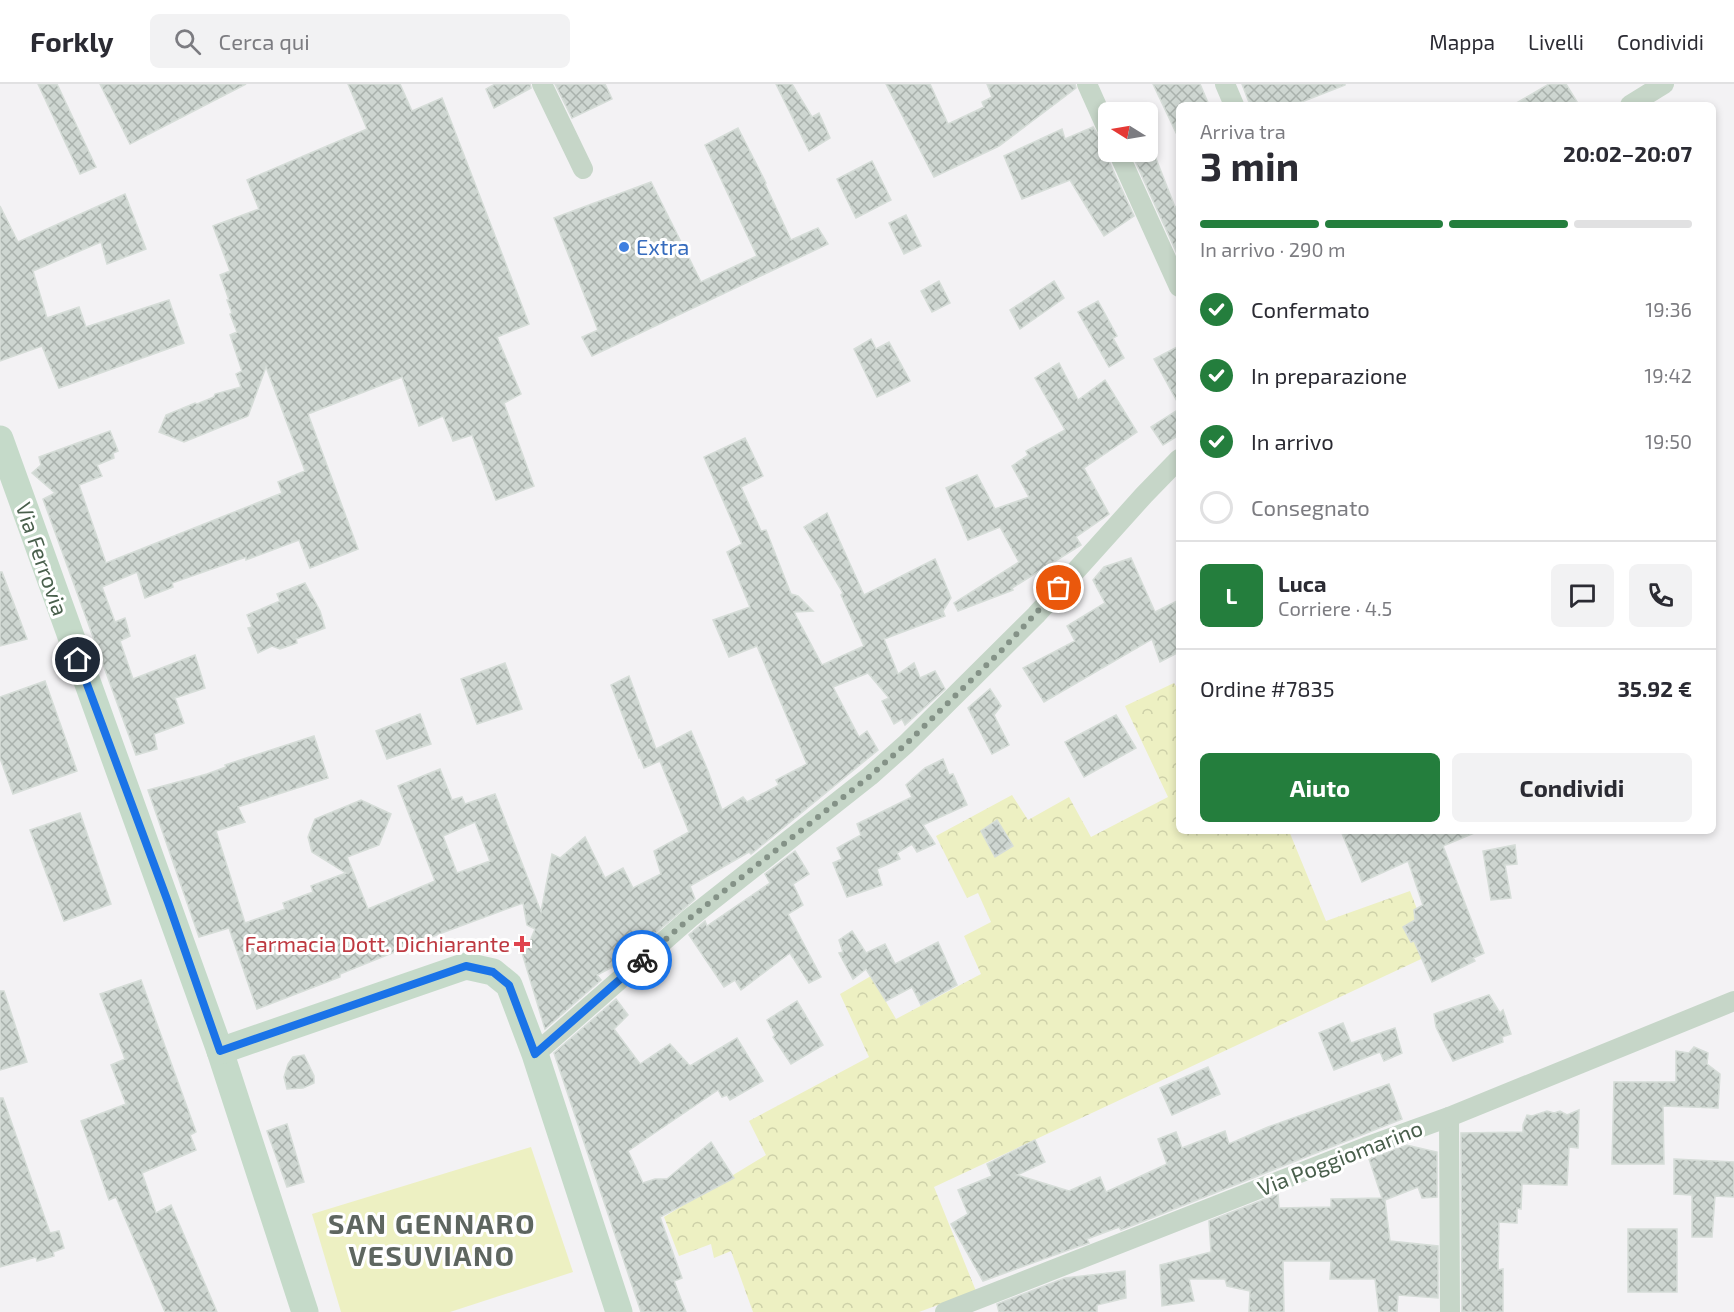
<!DOCTYPE html>
<html lang="it">
<head>
<meta charset="utf-8">
<style>
	body { margin:0; font-family:"Exo 2",sans-serif; background:#f2f2f3; color:#2b2b33; height:100vh; display:flex; flex-direction:column; font-size:22px; white-space:nowrap }
	* { box-sizing:border-box; margin:0 }
	p { font-size:20px; color:#7c7c81 }
	.icon { flex:none; width:33px; height:33px; fill:none; stroke:currentColor; stroke-width:2; stroke-linecap:round; stroke-linejoin:round }
	.map { position:relative; flex:1; overflow:hidden }
	.panel { position:absolute; left:1176px; top:18px; width:540px; height:732px; display:flex; flex-direction:column; background:#fff; border-radius:9px; box-shadow:0 3px 9px #0003 }
	.panel>* { flex:none }
	.needle { width:39px; rotate:281deg }
	.tools { position:absolute; left:1098px; top:18px; display:grid; gap:12px }
	.tools a { display:grid; place-items:center; width:60px; height:60px; border-radius:9px; background:#fff; box-shadow:0 3px 9px #0003; font-size:30px }
	.pin { position:absolute; display:grid; place-items:center; width:51px; height:51px; color:#fff; margin:-26px; border:3px solid #fff; border-radius:50%; box-shadow:0 2px 6px #0007 }
	.courier { position:absolute; display:grid; place-items:center; width:60px; height:60px; margin:-30px; border:4px solid #1a73e8; border-radius:50%; background:#fff; color:#222; box-shadow:0 2px 8px #0007 }
	.head em { font-style:normal; font-weight:700 }
	.head div { display:flex; flex-direction:column-reverse }
	.head { display:flex; align-items:center; justify-content:space-between; height:102px; padding:0 24px }
	h1 { font-size:39px; font-weight:700; line-height:45px }
	.bar { display:grid; grid-template-columns:repeat(4,1fr); gap:9px 6px; align-content:center; height:72px; padding:0 24px }
	.bar i { height:8px; border-radius:4px; background:#e1e1e2 }
	.bar .selected { background:#247e3d }
	.bar p { grid-column:span 4 }
	.line { display:flex; align-items:center; gap:15px; padding:0 24px; border-top:2px solid #e1e1e2 }
	.line div { flex:1 }
	.round { display:grid; place-items:center; flex:none; width:63px; height:63px; border-radius:9px; background:#f2f2f3 }
	ol { padding:0 24px; list-style:none }
	li { display:flex; align-items:center; gap:18px; height:66px }
	li p { margin-inline-start:auto }
	li .icon { padding:6px; border-radius:50%; background:#247e3d; color:#fff; stroke-width:4 }
	li:last-child { color:#7c7c81 }
	li i { width:33px; height:33px; border:3px solid #e1e1e2; border-radius:50% }
	.cta { display:flex; gap:12px; margin-top:auto; padding:12px 24px }
	.cta a { flex:1; height:69px; border-radius:9px; background:#247e3d; color:#fff; font-size:24px; font-weight:700; line-height:69px; text-align:center }
	.cta a+a { background:#f2f2f3; color:#2b2b33 }
	header { display:flex; align-items:center; gap:36px; box-sizing:border-box; height:84px; padding:0 30px; background:#fff; border-bottom:2px solid #e1e1e2 }
	header strong { font-size:28px }
	nav { display:flex; gap:33px; margin-inline-start:auto; font-size:21px }
	.search { width:420px; height:54px; background:#f2f2f3; display:flex; align-items:center; gap:15px; box-sizing:border-box; padding:0 21px; border-radius:9px; color:#7c7c81; font-size:22px }
	.map>svg:first-child { display:block }
</style>
</head>
<body>
<header>
<strong>Forkly</strong>
<div class="search"><svg class="icon" aria-label="search" viewBox="0 0 24 24"><circle cx="10" cy="10" r="6"/><path d="M15 15l6 6"/></svg>Cerca qui</div>
<nav><a>Mappa</a><a>Livelli</a><a>Condividi</a></nav>
</header>
<div class="map">
<svg width="1734" height="1228" viewBox="0 0 1734 1228">
	<defs>
		<pattern id="forest-crowns" width="20" height="18" patternUnits="userSpaceOnUse" patternTransform="scale(1.5)"><rect width="20" height="18" fill="#edf0c2"/><path d="M2 6a3 3 0 1 1 6 0M12 15a3 3 0 1 1 6 0" fill="none" stroke="#cdd0a8"/></pattern>
		<pattern id="building-cross-hatch" width="8" height="8" patternUnits="userSpaceOnUse" patternTransform="scale(1.5)"><rect width="8" height="8" fill="#ced6d1"/><path d="M0 0l8 8M0 8l8-8" fill="none" stroke="#a9b1ac"/></pattern>
	</defs>
	<rect width="100%" height="100%" fill="#f3f2f4"/>
	<polygon fill="url(#forest-crowns)" points="1174,599 1179,607 1179,747 1289,747 1326,837 1410,807 1434,869 934,1103 976,1207 919,1228 753,1228 731,1167 714,1174 711,1160 679,1172 664,1133 766,1071 749,1037 869,973 840,910 871,892 896,935 981,890 964,852 991,838 978,809 967,814 936,752 1012,711 1028,736 1069,713 1091,753 1168,713 1125,622"/>
	<polygon fill="#edf0c2" points="531,1063 573,1188 450,1228 341,1228 312,1130"/>
	<g fill="url(#building-cross-hatch)" stroke="#d6ddd8" stroke-width="1.5" fill-rule="evenodd">
		<polygon points="38,0 57,0 96,83 80,90"/>
		<polygon points="100,0 246,0 130,60"/>
		<polygon points="348,0 400,0 412,27 442,14 529,240 497,253 521,310 504,319 534,402 496,416 472,351 453,357 443,332 419,342 402,293 308,330 358,465 310,484 299,456 246,476 246,473 172,499 173,503 145,514 137,488 102,503 115,538 125,534 130,552 120,557 133,595 195,571 205,604 175,614 184,639 154,650 157,665 136,671 43,415 55,409 32,389 41,381 39,373 110,347 118,367 113,369 114,374 97,381 102,392 79,401 106,479 282,409 278,398 305,387 266,283 248,332 184,358 159,348 166,331 195,319 197,320 214,313 215,310 241,303 236,290 242,287 230,251 237,248 230,230 232,229 227,216 229,216 220,191 230,187 213,142 259,125 247,96 367,45"/>
		<polygon points="495,0 530,0 531,4 494,24 486,5"/>
		<polygon points="555,0 605,0 612,15 572,34"/>
		<polygon points="776,0 792,0 812,33 819,29 830,54 809,67"/>
		<polygon points="886,0 930,0 948,40 984,23 982,18 992,13 987,0 1075,0 1076,4 999,62 934,93"/>
		<polygon points="1153,0 1200,0 1209,21 1179,21 1179,55"/>
		<polygon points="1242,0 1345,0 1345,1 1294,21 1250,21"/>
		<polygon points="1549,0 1566,0 1579,21 1513,21"/>
		<polygon points="1093,43 1101,56 1108,59 1106,66 1107,73 1134,132 1104,152 1070,96 1022,115 1004,72 1062,45 1065,55"/>
		<polygon points="738,44 766,99 765,100 791,156 818,144 828,160 592,272 582,253 598,246 554,134 651,98 701,198 757,172 705,61"/>
		<polygon points="1153,67 1175,123 1179,122 1179,174 1131,68"/>
		<polygon points="872,77 891,116 856,134 837,95"/>
		<polygon points="125,110 146,165 107,180 101,158 33,187 47,234 79,223 86,243 169,216 184,259 59,304 42,262 0,277 0,122 18,158"/>
		<polygon points="906,131 921,162 904,170 889,139"/>
		<polygon points="939,197 950,219 932,228 921,207"/>
		<polygon points="1054,197 1064,214 1020,245 1010,226"/>
		<polygon points="1098,217 1117,252 1113,254 1124,274 1109,283 1078,228"/>
		<polygon points="871,255 876,265 889,258 910,297 877,313 854,265"/>
		<polygon points="1179,262 1179,321 1154,275"/>
		<polygon points="1059,279 1078,316 1105,296 1137,348 1084,384 1109,430 1076,453 1081,461 1012,504 1013,506 958,527 954,519 1019,478 1000,443 968,456 946,404 977,391 995,425 1029,413 1012,382 1028,371 1026,367 1065,346 1035,294"/>
		<polygon points="1179,325 1179,351 1163,361 1151,343"/>
		<path d="M745,354L763,392L741,403L761,447L766,446L791,510L798,512L813,527L794,528L822,581L864,562L841,511L843,509L804,443L827,429L864,511L935,475L951,514L943,527L945,532L884,555L898,590L914,579L920,594L935,587L945,605L905,641L902,635L894,640L882,617L889,614L868,589L833,603L859,653L867,647L878,666L751,770L749,768L690,802L695,815L622,878L597,891L601,896L545,945L522,869L526,867L535,845L527,841L523,819L439,850L340,890V893L257,925L229,844L199,853L148,706L207,690L226,683L225,681L314,652L328,694L238,723L245,738L216,747L245,839L285,825L283,819L313,808L311,802L346,789L312,768L308,753L315,735L361,716L391,730L379,761L347,773L368,825L435,797L398,702L440,685L452,716L462,713L465,720L495,710L541,828L552,770L560,774L585,753L605,794L623,784L633,804L661,790L654,767L689,748L660,677L644,684L640,673L639,674L611,601L629,592L656,665L691,647L708,687L722,726L743,713L747,718L779,701L776,696L807,680L757,562L729,573L713,536L750,523L727,468L742,460L704,373ZM475,738L490,777L457,789L443,752Z"/>
		<polygon points="1131,474 1155,528 1179,516 1179,568 1160,578 1152,555 1044,618 1023,584 1075,557 1067,542 1105,519 1093,496 1104,483"/>
		<polygon points="0,488 2,488 27,555 0,562"/>
		<polygon points="305,499 320,527 325,544 296,555 297,559 280,565 272,562 258,569 248,544 252,543 247,531 280,517 277,510"/>
		<polygon points="505,579 522,625 477,640 461,595"/>
		<polygon points="45,597 77,687 13,710 0,674 0,613"/>
		<polygon points="990,605 1001,622 994,631 1009,661 992,670 968,624"/>
		<polygon points="420,630 431,660 387,675 376,647"/>
		<polygon points="1116,631 1136,664 1084,693 1065,658"/>
		<polygon points="943,675 949,691 953,690 967,721 923,741 935,760 917,768 912,760 897,769 900,775 877,785 882,801 847,813 833,779 842,775 837,764 861,751 857,740 912,713 906,701 925,684"/>
		<polygon points="80,729 111,820 64,837 30,746"/>
		<polygon points="997,736 1013,762 995,773 981,747"/>
		<polygon points="1341,747 1479,747 1443,762 1484,869 1473,874 1475,877 1432,898 1414,857 1411,858 1403,843 1415,836 1414,826 1423,821 1408,777 1362,798"/>
		<polygon points="1515,761 1517,780 1505,781 1511,814 1491,816 1483,767"/>
		<polygon points="795,767 809,790 793,800 803,821 788,830 821,893 809,899 790,869 741,906 735,896 724,903 689,851 705,837 707,842 770,799 765,790"/>
		<polygon points="852,847 866,869 885,860 895,880 938,858 957,901 921,921 912,903 886,917 866,885 853,895 839,869 843,868 839,856"/>
		<polygon points="141,896 196,1048 190,1051 196,1066 142,1089 156,1129 171,1121 217,1228 165,1228 116,1113 109,1116 81,1037 126,1020 111,981 125,975 100,910"/>
		<polygon points="0,907 4,907 27,978 0,986"/>
		<polygon points="1489,911 1500,929 1503,926 1511,950 1502,953 1503,958 1453,977 1436,943 1434,930"/>
		<polygon points="616,915 628,931 614,945 640,980 670,960 690,982 737,954 763,997 730,1016 727,1011 722,1013 718,1006 628,1067 643,1099 655,1095 667,1095 711,1058 734,1094 660,1133 682,1194 674,1197 686,1228 641,1228 554,969"/>
		<polygon points="797,917 823,961 791,980 773,953 775,951 767,936"/>
		<polygon points="1343,939 1351,959 1395,944 1402,969 1384,977 1380,968 1334,986 1319,949"/>
		<polygon points="1694,963 1708,969 1707,980 1720,990 1718,1024 1663,1022 1664,1080 1612,1080 1614,998 1676,998 1676,967 1689,969"/>
		<polygon points="304,971 314,992 314,999 303,1004 287,1005 284,993 288,980 293,973"/>
		<polygon points="1208,983 1220,1010 1172,1031 1160,1004"/>
		<polygon points="1389,1000 1402,1035 1121,1146 1119,1143 1087,1155 1089,1159 1074,1164 983,1197 951,1140 968,1130 958,1106 992,1092 987,1080 1035,1056 1045,1078 1017,1091 1069,1107 1100,1093 1106,1108 1167,1080 1158,1055 1176,1048 1182,1064 1225,1047 1229,1060 1268,1043"/>
		<polygon points="0,1014 3,1014 50,1149 59,1147 64,1164 53,1168 54,1172 37,1177 36,1173 0,1183"/>
		<polygon points="1579,1026 1578,1064 1569,1063 1567,1101 1522,1100 1521,1125 1517,1124 1517,1139 1499,1138 1498,1186 1503,1185 1503,1228 1462,1228 1461,1049 1523,1048 1523,1041 1527,1031 1532,1032 1547,1027 1554,1029 1560,1027 1567,1031"/>
		<polygon points="287,1040 304,1098 287,1103 267,1047"/>
		<polygon points="1406,1061 1437,1068 1437,1113 1422,1114 1418,1103 1385,1116 1390,1157 1438,1162 1438,1214 1398,1211 1397,1228 1379,1228 1375,1195 1330,1195 1331,1177 1283,1177 1284,1228 1249,1228 1250,1207 1227,1202 1225,1195 1189,1195 1194,1217 1162,1222 1160,1181 1211,1168 1209,1137 1278,1110 1279,1124 1331,1123 1331,1115 1382,1114 1369,1075"/>
		<polygon points="1674,1075 1734,1078 1734,1113 1715,1112 1712,1153 1692,1153 1692,1111 1674,1110"/>
		<rect x="1628" y="1145" width="49" height="63"/>
		<polygon points="1125,1187 1126,1214 1097,1221 1097,1228 999,1228 997,1220 1065,1194"/>
	</g>
	<g fill="none" stroke-linecap="round" stroke-linejoin="round">
		<g stroke="#c6d6c8" stroke-width="20">
			<polyline points="542,0 583,85"/>
			<polyline points="1087,0 1108,47"/>
			<polyline points="1225,0 1234,21"/>
			<polyline points="1630,21 1664,0"/>
			<polyline points="1118,68 1179,203"/>
			<polyline points="535,970 690,834 870,692 906,660 1036,531 1144,411 1179,375"/>
			<polyline points="1449,1033 1450,1228"/>
			<polyline points="945,1228 1366,1063 1449,1033 1734,917"/>
		</g>
		<g stroke="#c5dac9" stroke-width="27">
			<polyline points="0,355 220,967 305,1228"/>
			<polyline points="220,967 466,882 493,888 509,901 535,970 619,1228"/>
		</g>
	</g>
	<g fill="none" stroke-linecap="round" stroke-linejoin="round">
		<polyline stroke="#849287" stroke-width="6" stroke-dasharray="0 10.8" points="642,876 690,834 870,692 906,660 1002,566 1059,504"/>
		<polyline stroke="#1a73e8" stroke-width="8" points="78,576 168,818 220,967 466,882 493,888 509,901 535,970 642,876"/>
	</g>
	<circle fill="#3f7fe0" stroke="#fff" stroke-width="2" cx="624" cy="163" r="6"/>
	<path fill="#e0444e" stroke="#fff" stroke-width="2" d="M519 851h6v6h6v6h-6v6h-6v-6h-6v-6h6z"/>
	<g text-anchor="middle" stroke-width="6" stroke-linejoin="round" paint-order="stroke">
		<g font-size="22" fill="#366cbe" stroke="#fff" text-anchor="start">
			<text x="636" y="171">Extra</text>
		</g>
		<g font-size="22" fill="#495f4c" stroke="#fff">
			<text transform="translate(42 475) rotate(71)" y="8">Via Ferrovia</text>
			<text transform="translate(1340 1074) rotate(-21)" y="8">Via Poggiomarino</text>
		</g>
		<g font-size="22" fill="#be3a42" stroke="#fff" text-anchor="end">
			<text x="510" y="868">Farmacia Dott. Dichiarante</text>
		</g>
		<g font-size="28" font-weight="bold" letter-spacing="1.5" fill="#5e6660" stroke="#fff">
			<text x="432" y="1150">SAN GENNARO<tspan x="432" dy="32">VESUVIANO</tspan></text>
		</g>
	</g>
</svg>
<div class="tools">
<a><svg class="needle" viewBox="-14 -14 28 28"><path d="M0-13l5 13h-10z" fill="#e53935"/><path d="M0 13l5-13h-10z" fill="#7c7c81"/></svg></a>
</div>
<div class="pin" style="left:1059px;top:504px;background:#ea580c"><svg class="icon" aria-label="bag" viewBox="0 0 24 24"><path d="M5 8h14l-1 12H6zM9 8a3 3 0 0 1 6 0"/></svg></div>
<div class="pin" style="left:78px;top:576px;background:#1f2937"><svg class="icon" aria-label="home" viewBox="0 0 24 24"><path d="M3 11l9-7 9 7M6 9v11h12V9"/></svg></div>
<div class="courier" style="left:642px;top:876px"><svg class="icon" aria-label="bike" viewBox="0 0 24 24"><circle cx="6" cy="16" r="4"/><circle cx="18" cy="16" r="4"/><path d="M6 16l4-8h5l3 8M10 8l3 8H6M13 5h3"/></svg></div>
<section class="panel">
<div class="head"><div><h1>3 min</h1><p>Arriva tra</p></div><em>20:02–20:07</em></div>
<div class="bar"><i class="selected"></i><i class="selected"></i><i class="selected"></i><i></i><p>In arrivo · 290 m</p></div>
<ol>
<li><svg class="icon" aria-label="check" viewBox="0 0 24 24"><path d="M5 12l5 5 9-10"/></svg>Confermato<p>19:36</p></li>
<li><svg class="icon" aria-label="check" viewBox="0 0 24 24"><path d="M5 12l5 5 9-10"/></svg>In preparazione<p>19:42</p></li>
<li><svg class="icon" aria-label="check" viewBox="0 0 24 24"><path d="M5 12l5 5 9-10"/></svg>In arrivo<p>19:50</p></li>
<li><i></i>Consegnato</li>
</ol>
<div class="line" style="height:108px"><b class="round" style="background:#247e3d;color:#fff">L</b><div><b>Luca</b><p>Corriere · 4.5</p></div><a class="round"><svg class="icon" aria-label="chat" viewBox="0 0 24 24"><path d="M4 5h16v11H9l-5 4z"/></svg></a><a class="round"><svg class="icon" aria-label="phone" viewBox="0 0 24 24"><path d="M5 4h4l2 5-3 2q2 4 5 5l2-3 5 2v4C11 20 4 13 5 4z"/></svg></a></div>
<div class="line" style="height:78px"><div>Ordine #7835</div><b>35.92 €</b></div>
<div class="cta"><a>Aiuto</a><a>Condividi</a></div>
</section>
</div>
</body>
</html>
